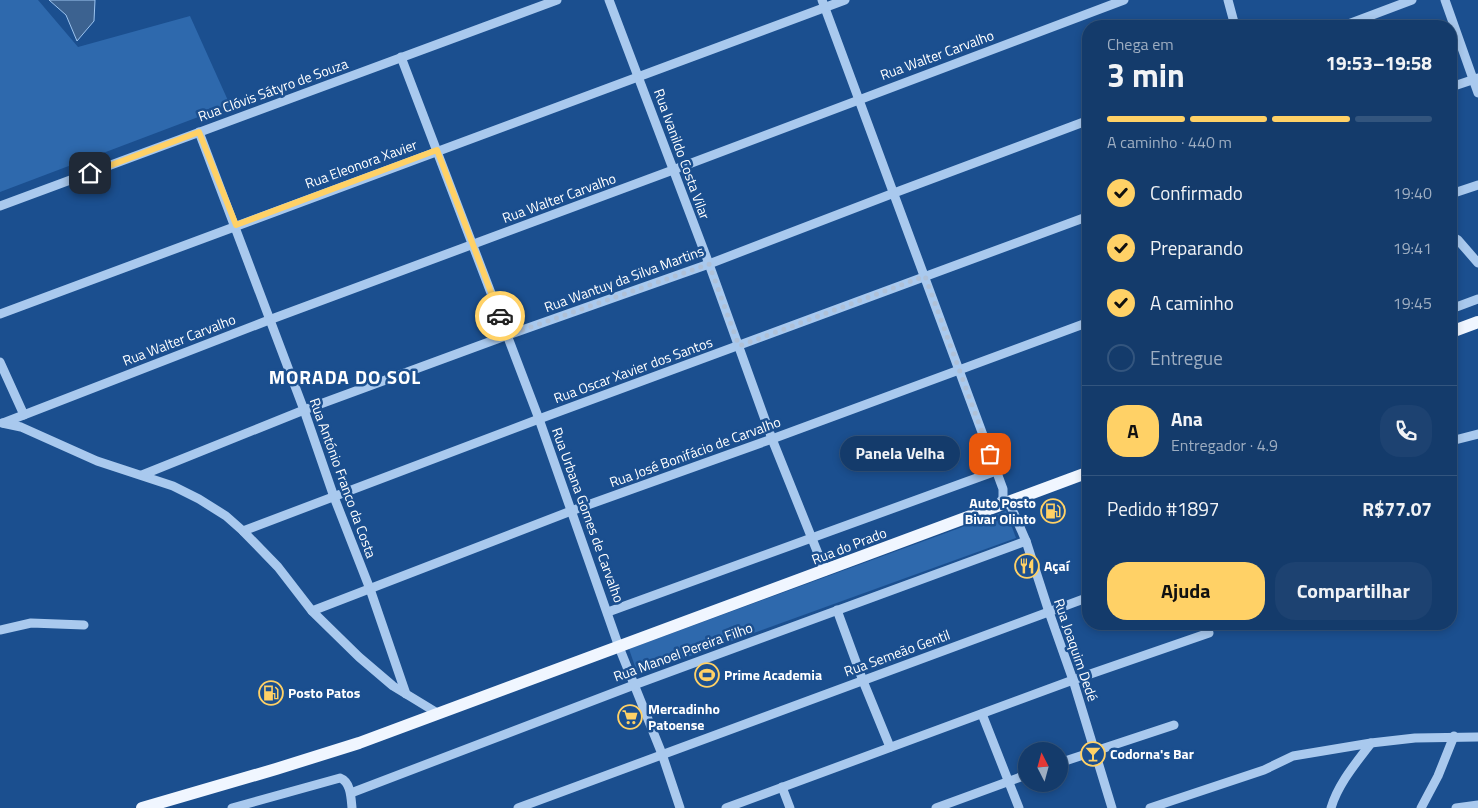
<!DOCTYPE html>
<html lang="pt">
<head>
<meta charset="utf-8">
<style>
	body { margin:0; font-family:"Titillium Web",sans-serif; background:#1d4271; color:#f1f3f6; height:100vh; display:flex; flex-direction:column; font-size:19px; white-space:nowrap }
	* { box-sizing:border-box; margin:0 }
	p { font-size:16px; color:#9dadc1 }
	.icon { flex:none; width:28px; height:28px; fill:none; stroke:currentColor; stroke-width:2; stroke-linecap:round; stroke-linejoin:round }
	.map { position:relative; flex:1; overflow:hidden }
	.side { position:absolute; left:1082px; top:20px; width:375px; height:610px; display:flex; flex-direction:column; background:#143b6b; border-radius:20px; box-shadow:0 2px 8px #0003,0 0 0 1px #33557e }
	.side>* { flex:none }
	.needle { width:32px; rotate:354deg }
	.buttons { position:absolute; left:1018px; top:742px; display:grid; gap:10px }
	.buttons a { display:grid; place-items:center; width:50px; height:50px; border-radius:50%; background:#143b6b; box-shadow:0 2px 8px #0003,0 0 0 1px #33557e; font-size:25px }
	.pin { position:absolute; display:grid; place-items:center; width:42px; height:42px; color:#fff; margin:-21px; border-radius:10px; box-shadow:0 2px 8px #0006 }
	.courier { position:absolute; display:grid; place-items:center; width:50px; height:50px; margin:-25px; border:4px solid #ffd166; border-radius:50%; background:#fff; color:#222; box-shadow:0 1px 6px #0007 }
	.bubble { position:absolute; height:35px; border-radius:18px; background:#143b6b; box-shadow:0 2px 8px #0003,0 0 0 1px #33557e; font-size:16px; font-weight:700; line-height:35px; text-align:center }
	.head em { font-style:normal; font-weight:700 }
	.head div { display:flex; flex-direction:column-reverse }
	.head { display:flex; align-items:center; justify-content:space-between; height:85px; padding:0 25px }
	h1 { font-size:32px; font-weight:700; line-height:38px }
	.bar { display:grid; grid-template-columns:repeat(4,1fr); gap:8px 5px; align-content:center; height:60px; padding:0 25px }
	.bar i { height:6px; border-radius:4px; background:#33557e }
	.bar .on { background:#ffd166 }
	.bar p { grid-column:span 4 }
	.line { display:flex; align-items:center; gap:12px; padding:0 25px; border-top:1px solid #33557e }
	.line div { flex:1 }
	.round { display:grid; place-items:center; flex:none; width:52px; height:52px; border-radius:20px; background:#1d4271 }
	ol { padding:0 25px; list-style:none }
	li { display:flex; align-items:center; gap:15px; height:55px }
	li p { margin-inline-start:auto }
	li .icon { padding:5px; border-radius:50%; background:#ffd166; color:#111; stroke-width:4 }
	li:last-child { color:#9dadc1 }
	li i { width:28px; height:28px; border:2px solid #33557e; border-radius:50% }
	.button { display:flex; gap:10px; margin-top:auto; padding:10px 25px }
	.button a { flex:1; height:58px; border-radius:20px; background:#ffd166; color:#111; font-size:20px; font-weight:700; line-height:58px; text-align:center }
	.button a+a { background:#1d4271; color:#f1f3f6 }
	.map>svg:first-child { display:block }
</style>
</head>
<body>
<div class="map">
<svg width="1478" height="808" viewBox="0 0 1478 808">
	<rect width="100%" height="100%" fill="#1b4f8f"/>
	<g fill="#2e69ad">
		<polygon points="0,0 38,0 78,47 190,16 230,105 0,192"/>
		<polygon points="1006,511 1016,538 638,675 629,649"/>
	</g>
	<polygon fill="#3c6290" stroke="#9cc4f0" points="49,0 95,0 94,21 77,41 66,15"/>
	<g fill="none" stroke-linecap="round" stroke-linejoin="round">
		<g stroke="#a9c9ee" stroke-width="9">
			<polyline points="609,0 709,264 772,439 825,571"/>
			<polyline points="822,0 1003,489 1003,498 998,505"/>
			<polyline points="1228,0 1235,26"/>
			<polyline points="1445,0 1478,93"/>
			<polyline points="1343,26 1412,0"/>
			<polyline points="401,57 539,419 619,647 662,754 680,808"/>
			<polyline points="1451,87 1478,78"/>
			<polyline points="199,132 304,410 334,497 370,589 406,694"/>
			<polyline points="1451,194 1478,185"/>
			<polyline points="0,206 557,0"/>
			<polyline points="1451,236 1458,240 1478,263"/>
			<polyline points="1451,309 1478,299"/>
			<polyline points="0,314 845,0"/>
			<polyline points="0,362 24,415"/>
			<polyline points="2,423 21,427 97,461 173,486 199,499 226,516 243,531 278,567 312,611 359,657 393,686 439,714"/>
			<polyline points="3,423 269,320 673,170 1124,0"/>
			<polyline points="1451,441 1478,434"/>
			<polyline points="142,475 304,410 508,335 709,264 894,193 1089,120"/>
			<polyline points="1009,502 1026,541 1049,612 1073,680 1112,808"/>
			<polyline points="243,531 539,419 1089,216"/>
			<polyline points="837,610 863,681 890,747"/>
			<polyline points="312,611 571,511 772,439 1089,322"/>
			<polyline points="608,612 996,471"/>
			<polyline points="0,630 31,623 84,625"/>
			<polyline points="982,714 1019,808"/>
			<polyline points="1059,763 1174,725"/>
			<polyline points="782,787 790,808"/>
			<polyline points="351,793 634,685 1026,541"/>
			<path d="M232,808L340,778C351,782 351,798 352,808"/>
			<polyline points="518,808 1089,597"/>
			<polyline points="726,808 1073,680 1209,633"/>
			<polyline points="936,808 1026,775"/>
			<polyline points="1150,808 1264,770 1293,756 1371,743 1415,738 1478,737"/>
			<path d="M1331,808C1338,784 1356,763 1371,743"/>
			<polyline points="1421,808 1438,776 1454,736"/>
			<polyline points="1456,808 1478,805"/>
		</g>
		<g stroke="#f0f6ff" stroke-width="12">
			<polyline points="1451,332 1478,322"/>
			<polyline points="142,808 276,769 359,743 1089,472"/>
		</g>
	</g>
	<g fill="none" stroke-linecap="round" stroke-linejoin="round">
		<polyline stroke="#afc1d8" stroke-width="5" stroke-dasharray="0 9" points="500,316 508,335 709,264 739,346 925,276 990,454"/>
		<polyline stroke="#ffd166" stroke-width="6" points="90,173 199,132 236,225 437,150 500,316"/>
	</g>
	<defs>
		<g id="fuel-ring" transform="scale(1.25)"><circle r="9.5" fill="#1b4f8f" stroke="#ffd166" stroke-width="1.5"/><path d="M-5.5-6h7V0h2V4h1.3V-2.5L3-4.5l.8-.8L6-3V5H2.5V1h-1V6h-7ZM-4.2-4.7v3.2H.2V-4.7Z" fill="#ffd166"/></g>
		<g id="restaurant-ring" transform="scale(1.25)"><circle r="9.5" fill="#1b4f8f" stroke="#ffd166" stroke-width="1.5"/><path d="M-5-6h1v4h1v-4h1v4h1v-4h1v5L-1.5 .5V6h-2V.5L-5-1ZM5-6V6H3V1.5H1.5Q1.5-4 5-6Z" fill="#ffd166"/></g>
		<g id="stadium-ring" transform="scale(1.25)"><circle r="9.5" fill="#1b4f8f" stroke="#ffd166" stroke-width="1.5"/><path d="M0-5a6.5 5 0 1 0 0 10a6.5 5 0 1 0 0-10ZM-3.5-1.8h7v3.6h-7Z" fill="#ffd166"/></g>
		<g id="supermarket-ring" transform="scale(1.25)"><circle r="9.5" fill="#1b4f8f" stroke="#ffd166" stroke-width="1.5"/><path d="M-6-5.5h2.5l.6 2H6L4.5 2H-2.5L-4.4-4H-6ZM-1.5 3.2a1.3 1.3 0 1 0 .1 0ZM3 3.2a1.3 1.3 0 1 0 .1 0Z" fill="#ffd166"/></g>
		<g id="bar-ring" transform="scale(1.25)"><circle r="9.5" fill="#1b4f8f" stroke="#ffd166" stroke-width="1.5"/><path d="M-6-5H6L.8 .8V4.5H3.5V6h-7V4.5H-.8V.8Z" fill="#ffd166"/></g>
	</defs>
	<g fill-rule="evenodd">
		<use href="#fuel-ring" x="1053" y="511"/>
		<use href="#restaurant-ring" x="1027" y="566"/>
		<use href="#stadium-ring" x="707" y="675"/>
		<use href="#fuel-ring" x="271" y="693"/>
		<use href="#supermarket-ring" x="630" y="717"/>
		<use href="#bar-ring" x="1093" y="754"/>
	</g>
	<g text-anchor="middle" stroke-width="5" stroke-linejoin="round" paint-order="stroke">
		<g font-size="14" fill="#fff" stroke="#1b4f8f">
			<text transform="translate(937 55) rotate(-20)" y="5">Rua Walter Carvalho</text>
			<text transform="translate(273 90) rotate(-20)" y="5">Rua Clóvis Sátyro de Souza</text>
			<text transform="translate(682 154) rotate(70)" y="5">Rua Ivanildo Costa Vilar</text>
			<text transform="translate(361 164) rotate(-20)" y="5">Rua Eleonora Xavier</text>
			<text transform="translate(559 198) rotate(-20)" y="5">Rua Walter Carvalho</text>
			<text transform="translate(624 279) rotate(-20)" y="5">Rua Wantuy da Silva Martins</text>
			<text transform="translate(179 340) rotate(-21)" y="5">Rua Walter Carvalho</text>
			<text transform="translate(633 370) rotate(-20)" y="5">Rua Oscar Xavier dos Santos</text>
			<text transform="translate(695 452) rotate(-20)" y="5">Rua José Bonifácio de Carvalho</text>
			<text transform="translate(343 478) rotate(70)" y="5">Rua António Franco da Costa</text>
			<text transform="translate(588 515) rotate(70)" y="5">Rua Urbana Gomes de Carvalho</text>
			<text transform="translate(849 546) rotate(-21)" y="5">Rua do Prado</text>
			<text transform="translate(1076 650) rotate(71)" y="5">Rua Joaquim Dedé</text>
			<text transform="translate(683 652) rotate(-20)" y="5">Rua Manoel Pereira Filho</text>
			<text transform="translate(897 653) rotate(-20)" y="5">Rua Semeão Gentil</text>
		</g>
		<g font-size="14" font-weight="bold" fill="#fff" stroke="#1b4f8f" text-anchor="start">
			<text x="1036" y="508" text-anchor="end">Auto Posto<tspan x="1036" dy="16">Bivar Olinto</tspan></text>
			<text x="1044" y="571">Açaí</text>
			<text x="724" y="680">Prime Academia</text>
			<text x="288" y="698">Posto Patos</text>
			<text x="648" y="714">Mercadinho<tspan x="648" dy="16">Patoense</tspan></text>
			<text x="1110" y="759">Codorna's Bar</text>
		</g>
		<g font-size="19" font-weight="bold" letter-spacing="1" fill="#fff" stroke="#1b4f8f">
			<text x="345" y="384">MORADA DO SOL</text>
		</g>
	</g>
</svg>
<div class="buttons">
<a><svg class="needle" viewBox="-14 -14 28 28"><path d="M0-13l5 13h-10z" fill="#e53935"/><path d="M0 13l5-13h-10z" fill="#9dadc1"/></svg></a>
</div>
<div class="pin" style="left:990px;top:454px;background:#ea580c"><svg class="icon" aria-label="bag" viewBox="0 0 24 24"><path d="M5 8h14l-1 12H6zM9 8a3 3 0 0 1 6 0"/></svg></div>
<div class="pin" style="left:90px;top:173px;background:#1f2937"><svg class="icon" aria-label="home" viewBox="0 0 24 24"><path d="M3 11l9-7 9 7M6 9v11h12V9"/></svg></div>
<div class="courier" style="left:500px;top:316px"><svg class="icon" aria-label="car" viewBox="0 0 24 24"><path d="M5 17H2v-5l4-1 3-4h7l3 4 3 1v5h-3M9 17h6M6 11h13"/><circle cx="7" cy="17" r="2"/><circle cx="17" cy="17" r="2"/></svg></div>
<div class="bubble" style="left:840px;top:436px;width:120px">Panela Velha</div>
<section class="side">
<div class="head"><div><h1>3 min</h1><p>Chega em</p></div><em>19:53–19:58</em></div>
<div class="bar"><i class="on"></i><i class="on"></i><i class="on"></i><i></i><p>A caminho · 440 m</p></div>
<ol>
<li><svg class="icon" aria-label="check" viewBox="0 0 24 24"><path d="M5 12l5 5 9-10"/></svg>Confirmado<p>19:40</p></li>
<li><svg class="icon" aria-label="check" viewBox="0 0 24 24"><path d="M5 12l5 5 9-10"/></svg>Preparando<p>19:41</p></li>
<li><svg class="icon" aria-label="check" viewBox="0 0 24 24"><path d="M5 12l5 5 9-10"/></svg>A caminho<p>19:45</p></li>
<li><i></i>Entregue</li>
</ol>
<div class="line" style="height:90px"><b class="round" style="background:#ffd166;color:#111">A</b><div><b>Ana</b><p>Entregador · 4.9</p></div><a class="round"><svg class="icon" aria-label="phone" viewBox="0 0 24 24"><path d="M5 4h4l2 5-3 2q2 4 5 5l2-3 5 2v4C11 20 4 13 5 4z"/></svg></a></div>
<div class="line" style="height:65px"><div>Pedido #1897</div><b>R$77.07</b></div>
<div class="button"><a>Ajuda</a><a>Compartilhar</a></div>
</section>
</div>
</body>
</html>
